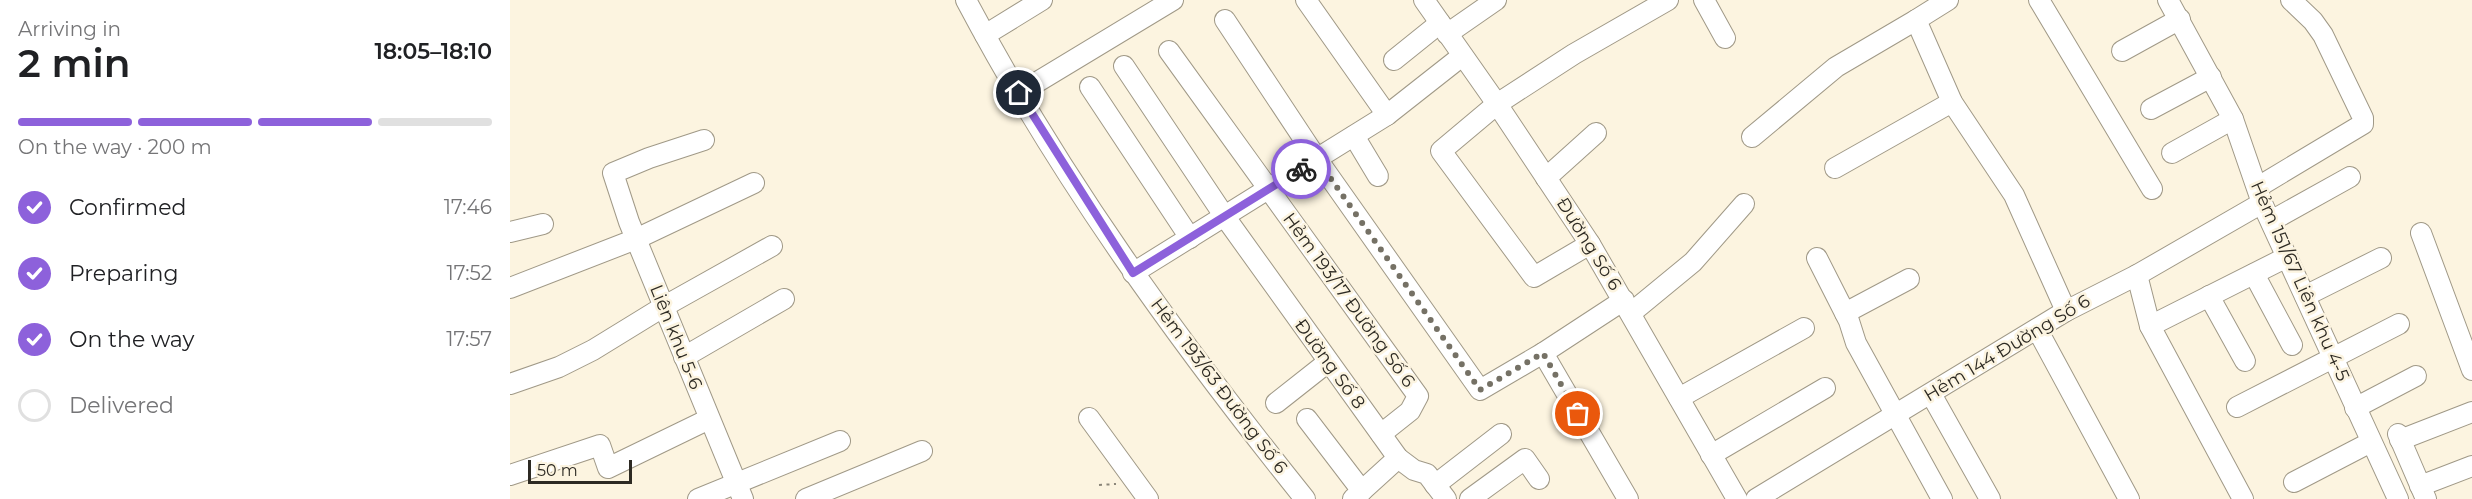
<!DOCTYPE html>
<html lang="en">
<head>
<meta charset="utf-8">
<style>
	body { margin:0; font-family:Montserrat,sans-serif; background:#f6f6f6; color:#202124; height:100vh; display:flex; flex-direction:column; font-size:22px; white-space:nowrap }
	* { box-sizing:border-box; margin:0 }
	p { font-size:20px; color:#757577 }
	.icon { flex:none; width:33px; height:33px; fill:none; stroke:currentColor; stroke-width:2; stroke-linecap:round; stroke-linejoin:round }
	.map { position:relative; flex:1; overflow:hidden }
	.details { display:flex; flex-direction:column; background:#fff; width:510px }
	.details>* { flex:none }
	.scale { position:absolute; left:18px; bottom:15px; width:104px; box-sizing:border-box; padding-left:6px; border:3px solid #2d2a23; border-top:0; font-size:16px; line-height:21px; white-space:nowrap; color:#2d2a23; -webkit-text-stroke:4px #fcf4e0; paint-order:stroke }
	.pin { position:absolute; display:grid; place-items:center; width:51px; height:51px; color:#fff; margin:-26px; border:3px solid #fff; border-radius:50%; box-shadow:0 2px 6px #0007 }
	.courier { position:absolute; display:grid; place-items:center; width:60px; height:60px; margin:-30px; border:4px solid #8d61db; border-radius:50%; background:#fff; color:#222; box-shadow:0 2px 8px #0007 }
	.summary em { font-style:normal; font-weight:600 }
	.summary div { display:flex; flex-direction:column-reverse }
	.summary { display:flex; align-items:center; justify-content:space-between; height:102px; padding:0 18px }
	h1 { font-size:39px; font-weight:600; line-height:45px }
	.bar { display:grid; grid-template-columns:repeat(4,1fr); gap:9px 6px; align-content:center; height:72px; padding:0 18px }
	.bar i { height:8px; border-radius:4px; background:#e0e0e0 }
	.bar .active { background:#8d61db }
	.bar p { grid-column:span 4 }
	ol { padding:0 18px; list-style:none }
	li { display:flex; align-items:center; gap:18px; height:66px }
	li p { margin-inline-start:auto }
	li .icon { padding:6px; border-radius:50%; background:#8d61db; color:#fff; stroke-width:4 }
	li:last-child { color:#757577 }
	li i { width:33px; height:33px; border:3px solid #e0e0e0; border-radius:50% }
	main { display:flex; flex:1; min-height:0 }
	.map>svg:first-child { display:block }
</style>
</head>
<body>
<main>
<section class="details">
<div class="summary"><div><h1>2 min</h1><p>Arriving in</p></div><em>18:05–18:10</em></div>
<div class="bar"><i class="active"></i><i class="active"></i><i class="active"></i><i></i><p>On the way · 200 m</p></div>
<ol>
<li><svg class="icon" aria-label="check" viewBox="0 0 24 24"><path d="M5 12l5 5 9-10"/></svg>Confirmed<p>17:46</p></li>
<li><svg class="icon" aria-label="check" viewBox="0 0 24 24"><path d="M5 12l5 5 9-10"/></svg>Preparing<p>17:52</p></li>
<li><svg class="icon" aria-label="check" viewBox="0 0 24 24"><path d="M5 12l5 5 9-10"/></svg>On the way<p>17:57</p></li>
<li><i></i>Delivered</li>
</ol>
</section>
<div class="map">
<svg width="1962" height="499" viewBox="0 0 1962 499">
	<rect width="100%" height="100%" fill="#fcf4e0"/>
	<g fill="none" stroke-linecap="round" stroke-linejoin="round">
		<g stroke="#a09987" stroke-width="22">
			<g id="minor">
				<path d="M456,0C550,178 669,342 795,499"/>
				<polyline points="796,0 877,115"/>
				<polyline points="914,0 987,104 1080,244 1227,499"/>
				<polyline points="1194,0 1215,38"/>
				<polyline points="1438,0 1406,20 1442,102 1504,195 1556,311"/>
				<polyline points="1529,0 1642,189"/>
				<polyline points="1658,0 1723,119 1752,203 1888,499"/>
				<polyline points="715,20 807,159 970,390 1033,353 1118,499"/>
				<polyline points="937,34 986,0"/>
				<polyline points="475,35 532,0"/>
				<polyline points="659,51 908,396 900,411 871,434"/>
				<polyline points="1612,51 1670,19"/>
				<polyline points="884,60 930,23"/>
				<polyline points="614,66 715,217 888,458 904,470 917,474 936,499"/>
				<polyline points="580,87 680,238"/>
				<polyline points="509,93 663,0"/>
				<polyline points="1641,109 1701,77"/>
				<polyline points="844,136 868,176"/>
				<polyline points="1242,137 1326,67 1406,20"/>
				<polyline points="194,140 139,158 103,173 119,222 233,499"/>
				<polyline points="1662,153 1723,119"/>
				<polyline points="1325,168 1442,102"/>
				<polyline points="1036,178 1086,133"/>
				<polyline points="1748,187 1853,124 1853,118 1813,35 1803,21 1781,0"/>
				<polyline points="1761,221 1840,177"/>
				<polyline points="0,232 33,224"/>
				<polyline points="1911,233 1962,370"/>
				<polyline points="1080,244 1024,277 931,151 987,104 1064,54 1158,0"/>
				<polyline points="1307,258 1339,321 1346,343 1432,499"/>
				<polyline points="623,273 877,115 952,56"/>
				<polyline points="1744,274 1782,345"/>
				<polyline points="1627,275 1640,326 1733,499"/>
				<polyline points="0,288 126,239 244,183"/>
				<polyline points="1699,296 1735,361"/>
				<polyline points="1795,296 1871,258"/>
				<polyline points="1121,313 1183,262 1234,204"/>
				<polyline points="1335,313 1399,279"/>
				<polyline points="1640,326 1777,257"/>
				<polyline points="1527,329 1619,499"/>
				<polyline points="1033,353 1114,300"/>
				<polyline points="174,357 274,299"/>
				<polyline points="0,384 49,367 83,350 153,307 262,246"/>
				<polyline points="1421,394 1480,499"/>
				<polyline points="1169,398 1294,328"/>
				<polyline points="766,403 818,362"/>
				<polyline points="1727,407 1889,324"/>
				<polyline points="1845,408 1906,376"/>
				<polyline points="579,418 638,499"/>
				<polyline points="797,419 852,491"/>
				<polyline points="1888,434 1916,499"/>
				<polyline points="1890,440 1962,412"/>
				<polyline points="1201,455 1315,388"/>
				<polyline points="0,475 90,445 98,468 199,419"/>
				<polyline points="1784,482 1861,442"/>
				<polyline points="925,485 991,434"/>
				<polyline points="1910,486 1962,466"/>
				<polyline points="188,499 330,441"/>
				<polyline points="296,499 412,451"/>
				<polyline points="843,499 888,458"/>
				<polyline points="960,499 1015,459 1029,479"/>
				<polyline points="1246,499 1556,311 1627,275 1752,203"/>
			</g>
		</g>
		<polyline stroke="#8b8679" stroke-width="2" stroke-dasharray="3 4.5" stroke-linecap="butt" points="589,485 606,484"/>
		<use href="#minor" stroke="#fff" stroke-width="20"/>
	</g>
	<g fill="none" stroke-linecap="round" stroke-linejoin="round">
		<polyline stroke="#757165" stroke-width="6" stroke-dasharray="0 10.8" points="791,169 807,159 970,390 1033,353 1068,414"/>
		<polyline stroke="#8d61db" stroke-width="8" points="509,93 623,273 791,169"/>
	</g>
	<g text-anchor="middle" stroke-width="5" stroke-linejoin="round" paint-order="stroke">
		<g font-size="18" fill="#2d2a23" stroke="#fcf4e0">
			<text transform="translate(1079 244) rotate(58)" y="6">Đường Số 6</text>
			<text transform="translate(1790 281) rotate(66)" y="6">Hẻm 151/67 Liên khu 4-5</text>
			<text transform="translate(839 300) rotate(54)" y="6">Hẻm 193/17 Đường Số 6</text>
			<text transform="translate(166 337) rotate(68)" y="6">Liên khu 5-6</text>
			<text transform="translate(1497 348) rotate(-31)" y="6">Hẻm 144 Đường Số 6</text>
			<text transform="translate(820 364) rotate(54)" y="6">Đường Số 8</text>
			<text transform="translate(709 386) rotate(53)" y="6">Hẻm 193/63 Đường Số 6</text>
		</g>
	</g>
</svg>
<div class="scale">50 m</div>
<div class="pin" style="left:1068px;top:414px;background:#ea580c"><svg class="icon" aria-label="bag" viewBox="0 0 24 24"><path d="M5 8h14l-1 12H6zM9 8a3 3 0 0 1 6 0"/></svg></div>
<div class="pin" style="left:509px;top:93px;background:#1f2937"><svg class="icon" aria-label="home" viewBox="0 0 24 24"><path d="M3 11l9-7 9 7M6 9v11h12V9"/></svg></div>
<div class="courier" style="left:791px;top:169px"><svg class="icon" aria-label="bike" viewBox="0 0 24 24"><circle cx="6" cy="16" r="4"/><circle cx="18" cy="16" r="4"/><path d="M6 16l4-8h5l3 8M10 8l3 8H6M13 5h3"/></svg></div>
</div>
</main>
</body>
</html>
